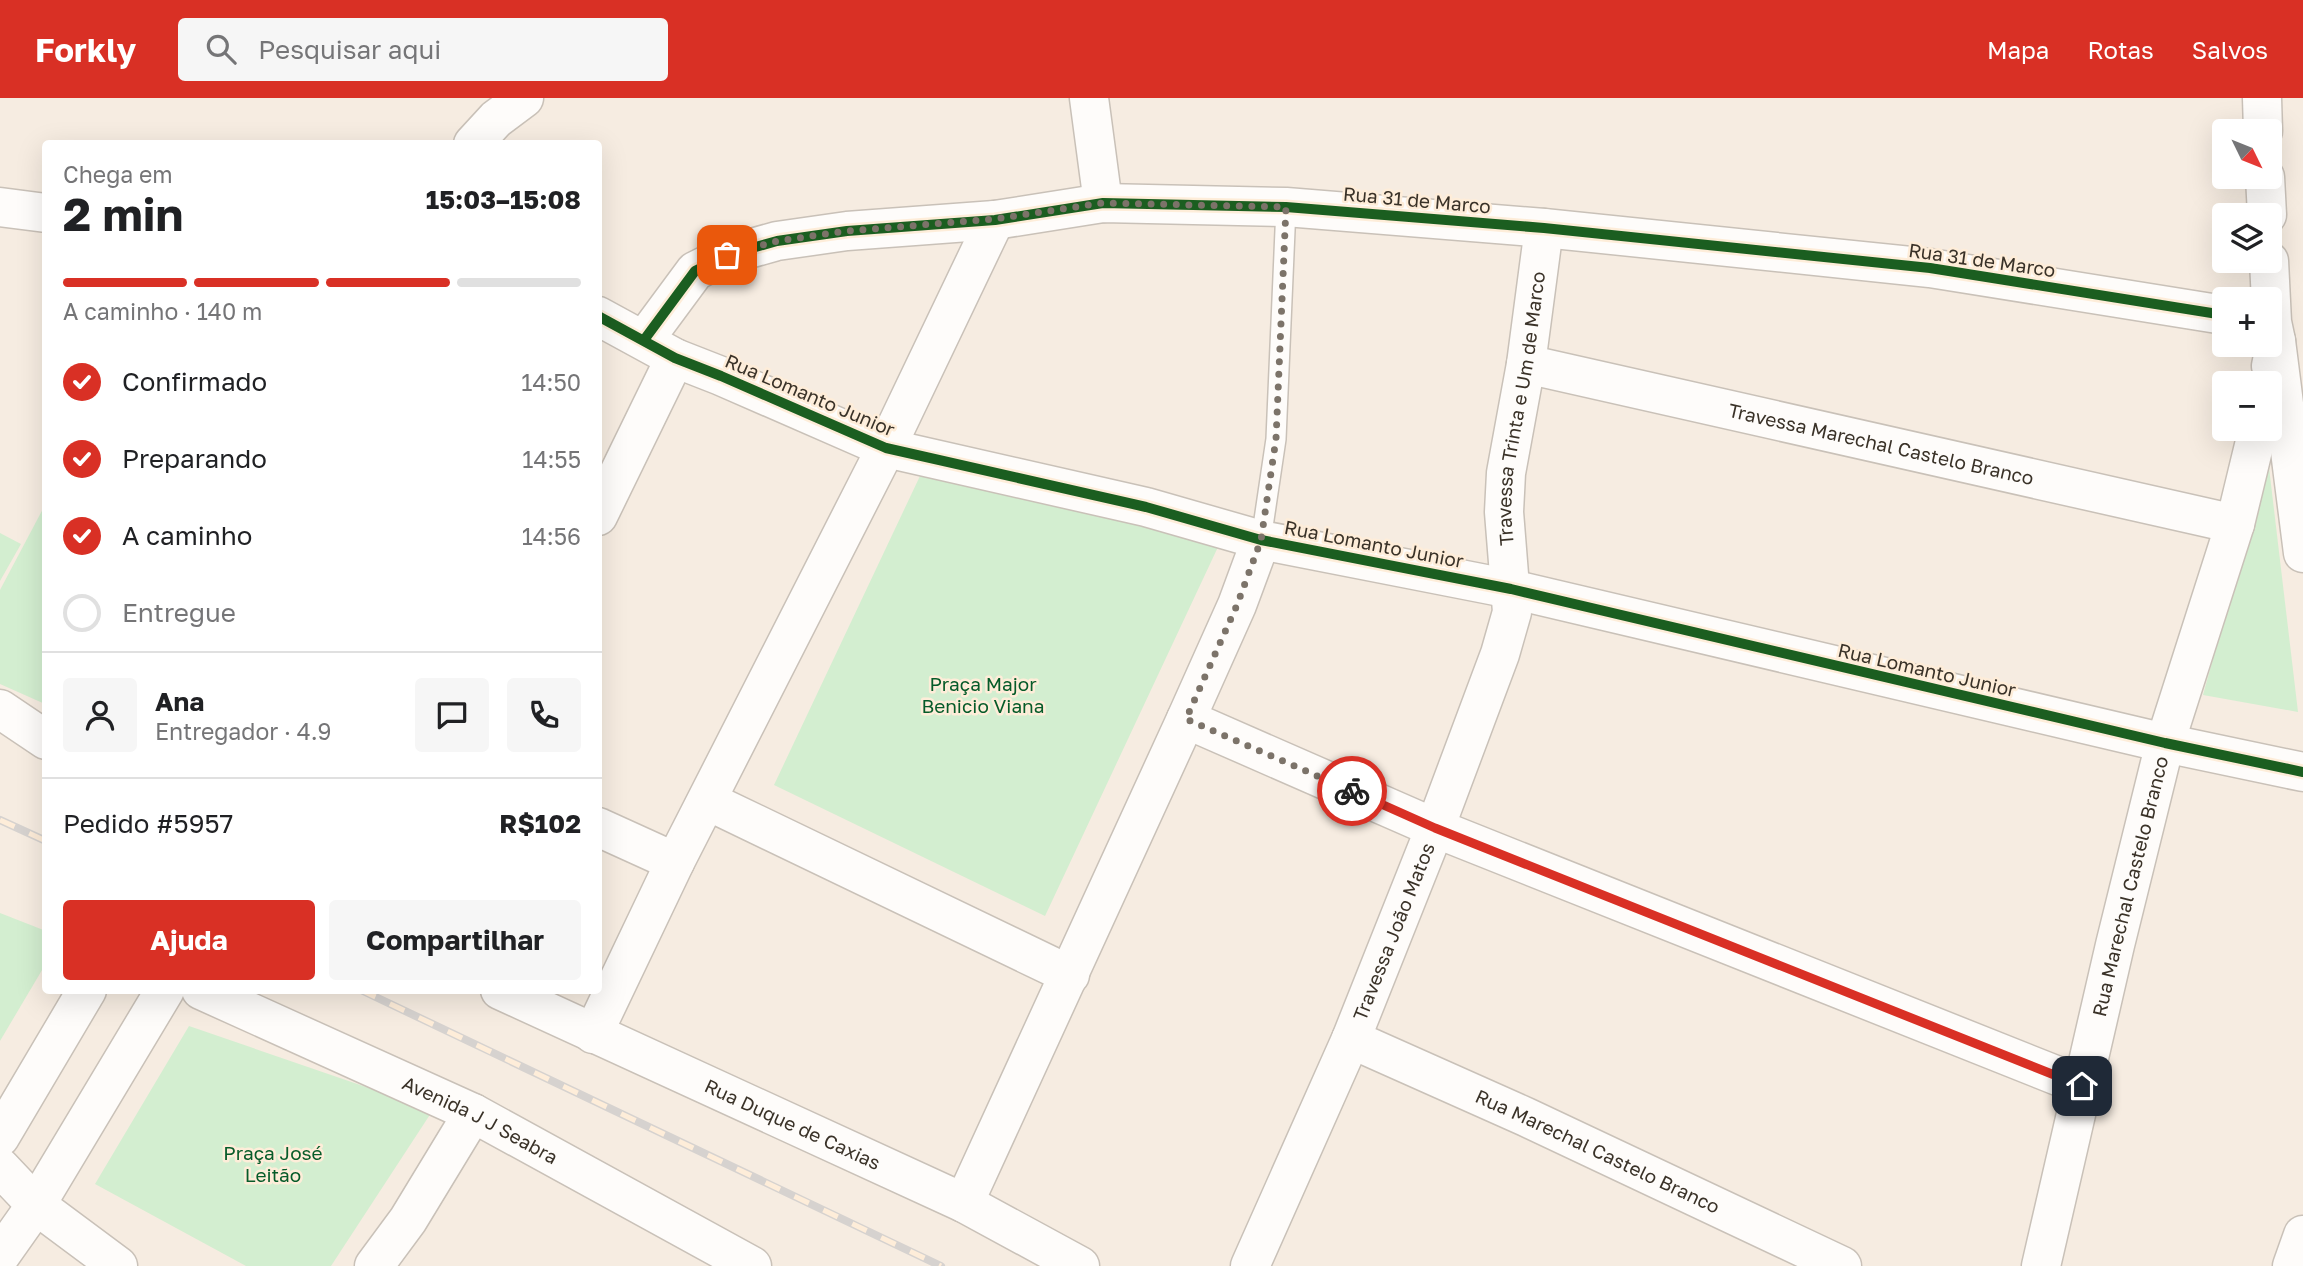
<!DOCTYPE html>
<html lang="pt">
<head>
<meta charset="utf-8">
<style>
	body { margin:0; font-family:"Golos Text",sans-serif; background:#f6f6f6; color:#202124; height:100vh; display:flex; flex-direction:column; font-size:26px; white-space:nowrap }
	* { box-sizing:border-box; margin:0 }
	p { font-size:23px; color:#757577 }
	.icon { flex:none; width:38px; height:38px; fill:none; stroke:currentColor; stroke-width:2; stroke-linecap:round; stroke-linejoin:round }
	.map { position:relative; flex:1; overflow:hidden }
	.details { position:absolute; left:42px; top:42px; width:560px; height:854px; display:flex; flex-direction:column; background:#fff; border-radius:7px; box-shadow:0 7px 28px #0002 }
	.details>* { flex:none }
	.needle { width:46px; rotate:133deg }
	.buttons { position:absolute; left:2212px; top:21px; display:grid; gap:14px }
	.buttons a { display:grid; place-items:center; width:70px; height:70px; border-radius:7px; background:#fff; box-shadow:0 7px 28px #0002; font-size:35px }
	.pin { position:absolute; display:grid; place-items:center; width:60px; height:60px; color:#fff; margin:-30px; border-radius:14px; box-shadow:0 4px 10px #0006 }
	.courier { position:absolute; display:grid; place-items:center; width:70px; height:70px; margin:-35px; border:5px solid #d93025; border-radius:50%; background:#fff; color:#222; box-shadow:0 2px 9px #0007 }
	.headline em { font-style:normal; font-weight:700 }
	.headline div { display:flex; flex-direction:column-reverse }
	.headline { display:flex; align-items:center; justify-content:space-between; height:119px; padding:0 21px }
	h1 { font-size:46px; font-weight:700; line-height:52px }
	.bar { display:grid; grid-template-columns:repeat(4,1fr); gap:10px 7px; align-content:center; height:84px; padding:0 21px }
	.bar i { height:9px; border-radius:5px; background:#e0e0e0 }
	.bar .selected { background:#d93025 }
	.bar p { grid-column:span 4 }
	.line { display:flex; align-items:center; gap:18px; padding:0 21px; border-top:2px solid #e0e0e0 }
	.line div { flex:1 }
	.round { display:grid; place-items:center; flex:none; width:74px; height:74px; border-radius:7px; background:#f6f6f6 }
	ol { padding:0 21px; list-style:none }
	li { display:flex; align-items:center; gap:21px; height:77px }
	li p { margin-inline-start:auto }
	li .icon { padding:7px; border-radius:50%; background:#d93025; color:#fff; stroke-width:4 }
	li:last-child { color:#757577 }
	li i { width:38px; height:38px; border:4px solid #e0e0e0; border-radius:50% }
	.cta { display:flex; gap:14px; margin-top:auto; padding:14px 21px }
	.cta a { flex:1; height:80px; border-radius:7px; background:#d93025; color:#fff; font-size:28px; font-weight:700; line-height:80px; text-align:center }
	.cta a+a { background:#f6f6f6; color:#202124 }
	header { display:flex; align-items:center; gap:42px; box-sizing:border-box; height:98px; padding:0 35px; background:#d93025; color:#fff }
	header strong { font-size:33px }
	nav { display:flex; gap:38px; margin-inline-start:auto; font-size:24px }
	.search { width:490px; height:63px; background:#f6f6f6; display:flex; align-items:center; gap:18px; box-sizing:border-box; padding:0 24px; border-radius:7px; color:#757577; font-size:26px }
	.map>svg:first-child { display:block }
</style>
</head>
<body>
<header>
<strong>Forkly</strong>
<div class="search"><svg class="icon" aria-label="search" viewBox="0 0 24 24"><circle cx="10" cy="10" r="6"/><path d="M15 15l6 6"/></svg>Pesquisar aqui</div>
<nav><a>Mapa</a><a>Rotas</a><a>Salvos</a></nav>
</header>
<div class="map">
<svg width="2303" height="1168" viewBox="0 0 2303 1168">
	<rect width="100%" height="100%" fill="#f6ece1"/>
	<g fill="#d3eed0">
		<polygon points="2268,361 2298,614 2203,597"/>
		<polygon points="920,378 1225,434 1045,818 774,687"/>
		<polygon points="45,407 45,606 0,586 0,492"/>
		<polygon points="0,435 21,446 0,483"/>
		<polygon points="0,815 46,833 45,867 0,943"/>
		<polygon points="189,928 433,1012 331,1168 246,1168 95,1086"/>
	</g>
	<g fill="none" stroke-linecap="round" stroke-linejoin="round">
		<g stroke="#c9c1b8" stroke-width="22">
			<polyline id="service" points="1261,442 1276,341 1286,109"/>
		</g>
		<g stroke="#c9c1b8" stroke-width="41">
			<g id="minor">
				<polyline points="1089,0 1103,105"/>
				<polyline points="2262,0 2263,33"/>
				<polyline points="2265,79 2267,117"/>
				<polyline points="2269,163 2272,224 2276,243 2271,268"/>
				<polyline points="644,242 695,173 727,157 777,143 847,133 995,122 1103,105 1286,109 1544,130 1930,170 2224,217"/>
				<polyline points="2276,243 2303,455"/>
				<path id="s1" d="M1526,266L2235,426"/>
				<polyline points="598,418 675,260"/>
				<polyline points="1186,621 1435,730 2083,988"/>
				<polyline points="708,703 1070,877"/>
				<polyline points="598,729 675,764"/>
				<path id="s2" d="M201,892L473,1015L752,1168"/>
				<path id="s3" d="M500,892L964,1105L1080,1168"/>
				<polyline points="593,936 675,764 886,350 995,122"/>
				<path id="s4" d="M1351,941L1526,1019L1842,1168"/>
				<polyline points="0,1039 87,892"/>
				<polyline points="0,1069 36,1107 118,1168"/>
				<polyline points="964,1105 1186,621 1237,507 1261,442"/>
				<polyline points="374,1168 408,1122 473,1015"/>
				<path id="s5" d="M1250,1168L1351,941L1435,730L1500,556L1512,514L1504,414L1506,375L1526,266L1544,130"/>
				<path id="s6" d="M2041,1168L2115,847L2165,645L2235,426L2258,331"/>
				<polyline points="2292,1168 2303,1137"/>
			</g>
		</g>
		<g stroke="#c9c1b8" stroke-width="41">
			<polyline id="tertiary" points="598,218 675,260 721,278 886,350 1146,409 1261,442 1511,491 2165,645 2303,674"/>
		</g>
		<g stroke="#c9c1b8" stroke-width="41">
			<g id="secondary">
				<polyline points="473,46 496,21 524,0"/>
				<polyline points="0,109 46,115"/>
				<polyline points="0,611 46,642"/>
				<polyline points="0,1158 36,1107 165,892"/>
			</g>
		</g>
		<use href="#service" stroke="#fefcfa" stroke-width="19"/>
		<use href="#minor" stroke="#fefcfa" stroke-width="38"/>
		<use href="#tertiary" stroke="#fefcfa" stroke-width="38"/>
		<use href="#secondary" stroke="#fefcfa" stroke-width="38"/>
		<g stroke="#d6d2cf" stroke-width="8">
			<g id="rail">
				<polyline points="0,722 46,743"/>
				<polyline points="361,892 941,1168"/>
			</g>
		</g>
		<use href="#rail" stroke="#feedd9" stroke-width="5" stroke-dasharray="16" stroke-linecap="butt"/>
		<g stroke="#feedd9" stroke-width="15">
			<g id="cycleway">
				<polyline points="598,218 675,260 721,278 886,350 1146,409 1261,442 1511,491 2165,645 2303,674"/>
				<polyline points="644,242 695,173 727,157 777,143 847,133 995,122 1103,105 1286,109 1544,130 1930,170 2224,217"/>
			</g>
		</g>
		<use href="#cycleway" stroke="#1b5e20" stroke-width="10"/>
	</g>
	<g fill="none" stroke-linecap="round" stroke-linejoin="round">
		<polyline stroke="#7c7369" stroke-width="7" stroke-dasharray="0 12.6" points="727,157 777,143 847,133 995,121 1102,105 1286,109 1276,341 1261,442 1237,507 1186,621 1352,693"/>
		<polyline stroke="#d93025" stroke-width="9" points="1352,693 1435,730 2082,988"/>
	</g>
	<g text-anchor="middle" stroke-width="5" stroke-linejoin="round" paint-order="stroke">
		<g font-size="19" fill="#3a3228" stroke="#feedd9">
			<text transform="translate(1417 102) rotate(5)" y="7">Rua 31 de Marco</text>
			<text transform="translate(1982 162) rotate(8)" y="7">Rua 31 de Marco</text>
			<text transform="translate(810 297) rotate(23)" y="7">Rua Lomanto Junior</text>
			<text dy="7" stroke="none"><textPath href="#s5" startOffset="910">Travessa Trinta e Um de Marco</textPath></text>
			<text dy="7" stroke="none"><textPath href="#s1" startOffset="364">Travessa Marechal Castelo Branco</textPath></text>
			<text transform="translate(1374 446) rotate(11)" y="7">Rua Lomanto Junior</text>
			<text transform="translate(1927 572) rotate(13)" y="7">Rua Lomanto Junior</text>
			<text dy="7" stroke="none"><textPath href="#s6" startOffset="390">Rua Marechal Castelo Branco</textPath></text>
			<text dy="7" stroke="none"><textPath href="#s5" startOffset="364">Travessa João Matos</textPath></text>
			<text dy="7" stroke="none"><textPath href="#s2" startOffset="308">Avenida J J Seabra</textPath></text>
			<text dy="7" stroke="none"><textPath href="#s3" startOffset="322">Rua Duque de Caxias</textPath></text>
			<text dy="7" stroke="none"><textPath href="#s4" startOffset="271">Rua Marechal Castelo Branco</textPath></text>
		</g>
		<g font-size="19" fill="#065b29" stroke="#feedd9">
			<text x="983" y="593">Praça Major<tspan x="983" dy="22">Benicio Viana</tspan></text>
			<text x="273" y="1062">Praça José<tspan x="273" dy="22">Leitão</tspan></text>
		</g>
	</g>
</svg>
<div class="buttons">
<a><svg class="needle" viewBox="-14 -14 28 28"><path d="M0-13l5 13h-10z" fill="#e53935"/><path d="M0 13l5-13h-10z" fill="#757577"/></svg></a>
<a><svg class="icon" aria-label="layers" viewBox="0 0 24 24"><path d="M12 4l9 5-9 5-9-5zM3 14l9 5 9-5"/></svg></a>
<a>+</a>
<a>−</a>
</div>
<div class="pin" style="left:727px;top:157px;background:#ea580c"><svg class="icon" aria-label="bag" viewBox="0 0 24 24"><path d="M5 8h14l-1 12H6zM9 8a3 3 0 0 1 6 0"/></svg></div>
<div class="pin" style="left:2082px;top:988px;background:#1f2937"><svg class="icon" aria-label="home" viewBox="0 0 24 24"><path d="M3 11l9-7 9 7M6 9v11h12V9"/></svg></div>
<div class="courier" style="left:1352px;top:693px"><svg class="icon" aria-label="bike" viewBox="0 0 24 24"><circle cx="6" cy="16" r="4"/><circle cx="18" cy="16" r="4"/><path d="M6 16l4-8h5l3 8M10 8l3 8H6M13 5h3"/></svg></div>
<section class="details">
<div class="headline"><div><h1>2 min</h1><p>Chega em</p></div><em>15:03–15:08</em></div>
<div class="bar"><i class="selected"></i><i class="selected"></i><i class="selected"></i><i></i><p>A caminho · 140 m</p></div>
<ol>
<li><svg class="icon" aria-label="check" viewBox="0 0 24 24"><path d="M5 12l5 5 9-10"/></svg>Confirmado<p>14:50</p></li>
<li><svg class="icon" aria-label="check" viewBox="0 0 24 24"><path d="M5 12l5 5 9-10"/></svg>Preparando<p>14:55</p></li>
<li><svg class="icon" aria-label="check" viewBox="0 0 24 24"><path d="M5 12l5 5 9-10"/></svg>A caminho<p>14:56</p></li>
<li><i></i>Entregue</li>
</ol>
<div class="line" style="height:126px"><a class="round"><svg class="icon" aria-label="person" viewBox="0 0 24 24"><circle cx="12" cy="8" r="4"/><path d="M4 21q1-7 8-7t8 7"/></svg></a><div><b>Ana</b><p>Entregador · 4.9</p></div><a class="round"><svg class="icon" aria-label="chat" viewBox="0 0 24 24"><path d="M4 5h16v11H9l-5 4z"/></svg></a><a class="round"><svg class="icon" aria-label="phone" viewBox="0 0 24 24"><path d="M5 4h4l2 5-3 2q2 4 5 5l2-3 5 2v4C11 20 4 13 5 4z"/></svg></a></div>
<div class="line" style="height:91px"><div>Pedido #5957</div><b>R$102</b></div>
<div class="cta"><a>Ajuda</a><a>Compartilhar</a></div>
</section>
</div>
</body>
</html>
